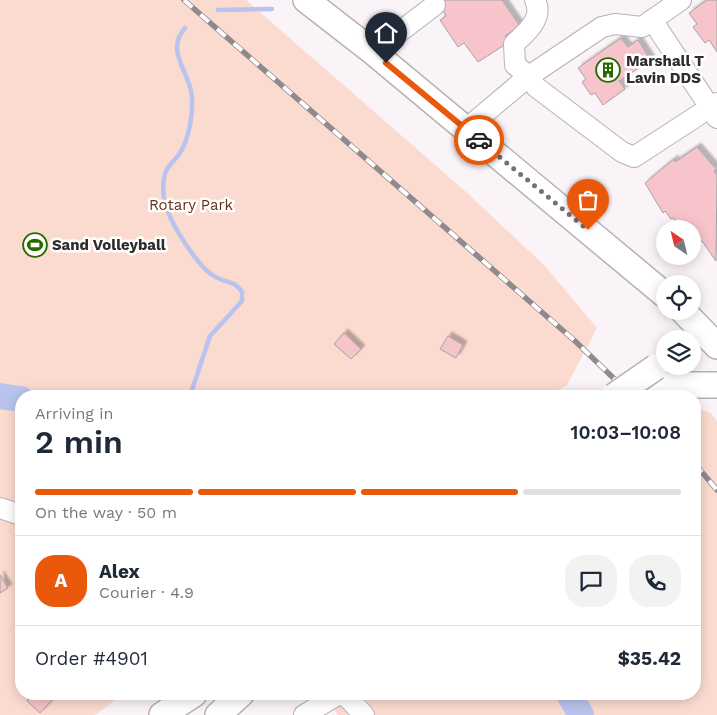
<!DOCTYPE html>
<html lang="en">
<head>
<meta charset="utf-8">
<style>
	body { margin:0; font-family:"Work Sans",sans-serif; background:#f2f2f3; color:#1f2937; height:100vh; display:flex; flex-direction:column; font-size:19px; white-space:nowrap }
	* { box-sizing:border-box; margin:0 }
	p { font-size:16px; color:#747a83 }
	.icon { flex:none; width:28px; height:28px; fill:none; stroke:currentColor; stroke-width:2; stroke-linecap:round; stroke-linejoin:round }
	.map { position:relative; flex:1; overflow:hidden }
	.drawer { position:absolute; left:15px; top:390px; width:686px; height:310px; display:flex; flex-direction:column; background:#fff; border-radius:20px; box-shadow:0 2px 12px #0003 }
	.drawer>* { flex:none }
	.needle { width:32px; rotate:325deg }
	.controls { position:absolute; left:656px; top:220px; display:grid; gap:10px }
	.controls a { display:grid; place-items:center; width:45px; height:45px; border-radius:50%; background:#fff; box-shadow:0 2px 12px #0003; font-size:25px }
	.pin { position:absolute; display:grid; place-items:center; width:42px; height:42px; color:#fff; margin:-51px -21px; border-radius:50% 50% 50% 0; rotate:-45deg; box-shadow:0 0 5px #0007 }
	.pin .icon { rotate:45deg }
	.courier { position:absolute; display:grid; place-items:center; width:50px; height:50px; margin:-25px; border:4px solid #ea580c; border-radius:50%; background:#fff; color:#222; box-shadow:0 1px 6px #0007 }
	.overview em { font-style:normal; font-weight:600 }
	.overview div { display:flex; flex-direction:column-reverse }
	.overview { display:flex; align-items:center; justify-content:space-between; height:85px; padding:0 20px }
	h1 { font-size:32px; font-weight:600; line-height:38px }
	.bar { display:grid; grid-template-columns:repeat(4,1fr); gap:8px 5px; align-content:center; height:60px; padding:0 20px }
	.bar i { height:6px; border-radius:4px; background:#e0e1e3 }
	.bar .on { background:#ea580c }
	.bar p { grid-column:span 4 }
	.line { display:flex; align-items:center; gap:12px; padding:0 20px; border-top:1px solid #e0e1e3 }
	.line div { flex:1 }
	.round { display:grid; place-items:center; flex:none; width:52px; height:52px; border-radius:20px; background:#f2f2f3 }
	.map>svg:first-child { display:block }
</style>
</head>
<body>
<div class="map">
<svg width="717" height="715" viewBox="0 0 717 715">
	<defs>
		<filter id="shadow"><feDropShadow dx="4" dy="-4" stdDeviation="1" flood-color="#0004"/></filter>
	</defs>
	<rect width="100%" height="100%" fill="#faf3f8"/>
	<g fill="#fbdbcf">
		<polygon points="0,0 246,0 465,191 544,265 597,328 567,385 549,396 21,396 21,694 123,694 95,715 0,715"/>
		<polygon points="695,407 711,413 717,421 717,715 338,715 322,694 695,694"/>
	</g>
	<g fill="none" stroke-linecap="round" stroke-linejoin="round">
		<g stroke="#b8c4ed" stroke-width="4.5">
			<polyline points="218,10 272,9"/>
			<path d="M185,28C164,52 191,72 192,98C193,115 189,138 180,153C175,161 168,164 165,174C162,186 163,200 168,212C174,228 199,268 214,276C224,283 235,280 242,292V301L210,336L190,396"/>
		</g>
		<g stroke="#b8c4ed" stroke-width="26">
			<polyline points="0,396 21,399"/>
			<polyline points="569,694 581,715"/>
		</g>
	</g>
	<g fill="#f7c4cb" stroke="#a9a1a2" filter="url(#shadow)">
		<polygon points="438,0 502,0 520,26 505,36 509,42 478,62 464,43 458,47 440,20 446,16"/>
		<polygon points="707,0 717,0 717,52 709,40 705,43 693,27 697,24 689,13"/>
		<polygon points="621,38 628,47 638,40 651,60 619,81 625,89 603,105 595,93 591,95 582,82 586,79 578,68"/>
		<polygon points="697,147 717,170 714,171 717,175 716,261 702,241 698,245 692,237 692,229 681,229 673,218 671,219 665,211 663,213 645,183 674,159 675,162"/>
		<polygon points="344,333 361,349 351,359 334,344"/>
		<polygon points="448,336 463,345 456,358 440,349"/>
		<polygon points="0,575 8,588 0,593"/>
		<polygon points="33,694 45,694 52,700 40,713 27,701"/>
	</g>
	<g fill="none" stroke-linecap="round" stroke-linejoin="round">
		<g stroke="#b7b1b5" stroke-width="22">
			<g id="minor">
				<path d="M535,0C544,18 527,32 514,44L515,65L529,76L536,87L622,152L634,157L717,103"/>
				<polyline points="652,20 717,118"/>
				<polyline points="373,52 435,5"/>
				<polyline points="466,129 529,76 602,27 615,24 642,27 681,0"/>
				<polyline points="0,508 21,515"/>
				<polyline points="344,694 364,715"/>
				<polyline points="304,715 339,694"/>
			</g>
		</g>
		<g stroke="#b7b1b5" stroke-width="28">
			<g id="major">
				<polyline points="306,0 373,52 665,295"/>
				<polyline points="683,311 717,346"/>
				<polyline points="638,396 671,385 717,385"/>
				<polyline points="162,715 194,694"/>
				<polyline points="218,715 241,694"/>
			</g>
		</g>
		<use href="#minor" stroke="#fff" stroke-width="20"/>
		<use href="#major" stroke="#fff" stroke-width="25"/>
		<g stroke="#8f8a8d" stroke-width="5.5">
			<g id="rail">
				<polyline points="184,0 575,341 632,396"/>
				<polyline points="695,464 717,490"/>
			</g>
		</g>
		<use href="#rail" stroke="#fff" stroke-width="4" stroke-dasharray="11" stroke-linecap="butt"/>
		<g stroke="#b7b1b5" stroke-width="28" stroke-linecap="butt">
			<polyline id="major-bridge" points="614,396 656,367"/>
		</g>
		<use href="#major-bridge" stroke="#fff" stroke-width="25"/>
	</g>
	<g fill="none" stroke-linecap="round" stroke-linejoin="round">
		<polyline stroke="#767275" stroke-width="5" stroke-dasharray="0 9" points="479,140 588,230"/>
		<polyline stroke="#ea580c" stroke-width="6" points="386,63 479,140"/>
	</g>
	<defs>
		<g id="building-ring" transform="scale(1.25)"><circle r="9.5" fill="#fff" stroke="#276a00" stroke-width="1.5"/><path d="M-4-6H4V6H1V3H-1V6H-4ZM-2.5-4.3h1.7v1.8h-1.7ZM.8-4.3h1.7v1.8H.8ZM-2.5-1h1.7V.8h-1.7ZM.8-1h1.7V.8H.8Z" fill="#276a00"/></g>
		<g id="stadium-ring" transform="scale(1.25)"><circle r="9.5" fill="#fff" stroke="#276a00" stroke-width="1.5"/><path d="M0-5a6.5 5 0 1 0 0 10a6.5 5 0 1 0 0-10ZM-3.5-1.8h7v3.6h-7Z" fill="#276a00"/></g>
	</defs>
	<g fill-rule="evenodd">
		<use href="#building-ring" x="608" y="70"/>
		<use href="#stadium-ring" x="35" y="245"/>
	</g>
	<g text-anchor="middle" stroke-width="5" stroke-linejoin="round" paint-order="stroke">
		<g font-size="15" font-weight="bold" fill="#2f2c2e" stroke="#fff" text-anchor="start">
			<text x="626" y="66">Marshall T<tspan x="626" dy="17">Lavin DDS</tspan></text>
			<text x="52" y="250">Sand Volleyball</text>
		</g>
		<g font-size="15" fill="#692f19" stroke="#fff">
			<text x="191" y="210">Rotary Park</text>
		</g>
	</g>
</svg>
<div class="controls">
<a><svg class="needle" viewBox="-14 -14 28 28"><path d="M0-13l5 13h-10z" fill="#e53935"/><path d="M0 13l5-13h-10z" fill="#747a83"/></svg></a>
<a><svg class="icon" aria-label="locate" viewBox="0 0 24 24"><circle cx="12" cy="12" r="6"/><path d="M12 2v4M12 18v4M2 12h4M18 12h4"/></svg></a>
<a><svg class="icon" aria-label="layers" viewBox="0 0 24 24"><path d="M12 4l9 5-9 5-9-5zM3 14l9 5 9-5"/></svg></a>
</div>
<div class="pin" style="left:588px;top:230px;background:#ea580c"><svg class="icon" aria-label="bag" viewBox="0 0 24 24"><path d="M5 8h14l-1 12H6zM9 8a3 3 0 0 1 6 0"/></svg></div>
<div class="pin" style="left:386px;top:63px;background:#1f2937"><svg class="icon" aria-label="home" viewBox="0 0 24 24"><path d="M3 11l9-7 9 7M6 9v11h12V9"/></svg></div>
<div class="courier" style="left:479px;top:140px"><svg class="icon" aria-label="car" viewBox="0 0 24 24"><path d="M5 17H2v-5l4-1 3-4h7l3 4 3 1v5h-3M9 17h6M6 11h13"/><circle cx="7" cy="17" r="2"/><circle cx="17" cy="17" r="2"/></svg></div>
<section class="drawer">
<div class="overview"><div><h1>2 min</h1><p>Arriving in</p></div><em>10:03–10:08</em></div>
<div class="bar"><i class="on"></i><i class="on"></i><i class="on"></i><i></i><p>On the way · 50 m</p></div>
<div class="line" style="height:90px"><b class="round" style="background:#ea580c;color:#fff">A</b><div><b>Alex</b><p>Courier · 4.9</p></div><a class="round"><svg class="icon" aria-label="chat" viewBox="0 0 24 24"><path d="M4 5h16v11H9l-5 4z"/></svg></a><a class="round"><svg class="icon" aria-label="phone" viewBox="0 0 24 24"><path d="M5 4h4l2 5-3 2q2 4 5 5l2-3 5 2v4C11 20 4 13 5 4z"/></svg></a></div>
<div class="line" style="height:65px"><div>Order #4901</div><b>$35.42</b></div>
</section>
</div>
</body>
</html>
